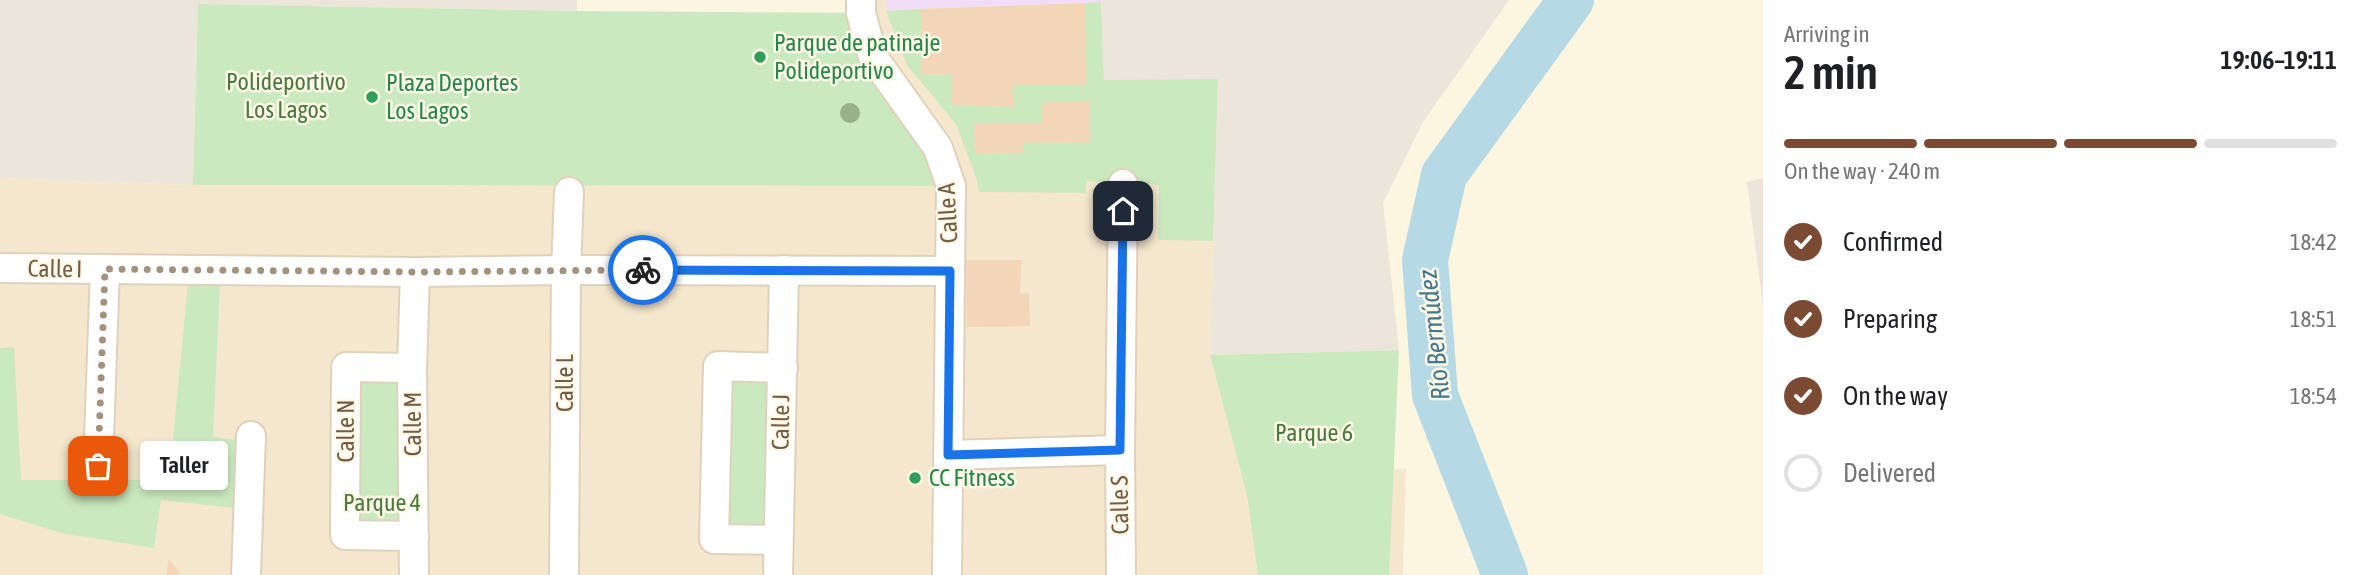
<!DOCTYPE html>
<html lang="en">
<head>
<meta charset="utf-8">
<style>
	body { margin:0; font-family:"Asap Condensed",sans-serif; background:#f2f2f2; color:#202124; height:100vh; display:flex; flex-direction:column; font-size:26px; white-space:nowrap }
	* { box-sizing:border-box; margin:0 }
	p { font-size:23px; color:#757577 }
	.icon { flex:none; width:38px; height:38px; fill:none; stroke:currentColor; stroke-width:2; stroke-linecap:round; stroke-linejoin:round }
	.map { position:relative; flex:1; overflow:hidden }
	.panel { display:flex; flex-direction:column; background:#fff; width:595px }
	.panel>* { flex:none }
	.pin { position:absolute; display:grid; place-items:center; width:60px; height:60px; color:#fff; margin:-30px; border-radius:14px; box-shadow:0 4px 10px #0006 }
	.courier { position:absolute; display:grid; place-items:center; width:70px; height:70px; margin:-35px; border:5px solid #1a73e8; border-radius:50%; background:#fff; color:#222; box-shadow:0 2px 9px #0007 }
	.bubble { position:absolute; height:49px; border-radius:7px; background:#fff; box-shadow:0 4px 10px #0003; font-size:23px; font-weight:600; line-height:49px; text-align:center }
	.overview em { font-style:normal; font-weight:600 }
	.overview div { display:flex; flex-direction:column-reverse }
	.overview { display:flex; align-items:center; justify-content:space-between; height:119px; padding:0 21px }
	h1 { font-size:46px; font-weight:600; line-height:52px }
	.bar { display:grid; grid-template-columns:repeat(4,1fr); gap:10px 7px; align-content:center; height:84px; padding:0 21px }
	.bar i { height:9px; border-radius:5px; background:#e0e0e0 }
	.bar .active { background:#7a4a32 }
	.bar p { grid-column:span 4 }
	ol { padding:0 21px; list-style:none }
	li { display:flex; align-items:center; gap:21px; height:77px }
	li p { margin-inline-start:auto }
	li .icon { padding:7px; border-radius:50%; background:#7a4a32; color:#fff; stroke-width:4 }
	li:last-child { color:#757577 }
	li i { width:38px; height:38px; border:4px solid #e0e0e0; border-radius:50% }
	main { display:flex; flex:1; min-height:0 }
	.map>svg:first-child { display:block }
</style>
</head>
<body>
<main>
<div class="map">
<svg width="1763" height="575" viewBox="0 0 1763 575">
	<rect width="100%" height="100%" fill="#fcf5e0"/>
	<polygon fill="#f4e7ce" points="861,0 1101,0 1104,80 1218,79 1210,355 1247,494 1406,468 1403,575 0,575 0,178 193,185 951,186 873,57"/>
	<g fill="#ebe5dc">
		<polygon points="0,0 577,0 577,11 198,4 193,185 0,178"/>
		<polygon points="1101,0 1509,0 1423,122 1383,203 1399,350 1210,355 1218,80 1104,80"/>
		<polygon points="1763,178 1763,306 1747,182"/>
	</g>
	<polygon fill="#f2ddf8" points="886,0 1101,0 1101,2 886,10"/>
	<g fill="#cbe9bf" fill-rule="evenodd">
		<path d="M1101,2L1104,80L1218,79L1213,241L1158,240L1159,185L1086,181V193L979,192L977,180L956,124L907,65L886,11L921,9V74L952,75L953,105L1013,107V85H1085V3ZM1090,102V142L1023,143V153L975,154L974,123H1042Z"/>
		<polygon points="198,4 577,11 861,13 951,186 193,185"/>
		<polygon points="188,283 220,285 213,437 237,440 234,508 161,500 154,548 61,533 0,514 0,348 14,347 21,480 169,480"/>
		<polygon points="1399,350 1389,575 1258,575 1247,495 1210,355"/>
		<polygon points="355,375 411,375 414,536 349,532"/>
		<polygon points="724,380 768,381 765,528 721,527"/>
	</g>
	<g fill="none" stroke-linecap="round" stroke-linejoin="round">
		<polyline stroke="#b5d9e5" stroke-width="46" points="1505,575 1435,395 1425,260 1444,175 1571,0"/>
	</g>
	<g fill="#f2d6b7">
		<polygon points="1085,3 1086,85 1013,85 1014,107 952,105 952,75 921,74 921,9"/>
		<polygon points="1090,101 1090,142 1023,143 1023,153 975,154 974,123 1042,123 1042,102"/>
		<polygon points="966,260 1021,260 1020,293 1029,294 1030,326 967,327"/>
		<polygon points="169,559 181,575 166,575"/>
	</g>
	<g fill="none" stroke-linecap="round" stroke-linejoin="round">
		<g stroke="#e0d1bc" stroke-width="32">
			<g id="minor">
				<polyline points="861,0 861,13 873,57 938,148 951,186 947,575"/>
				<polyline points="0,268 415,272 566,270 950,271"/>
				<polyline points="412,368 346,367 345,535 414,536"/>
				<polyline points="948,455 1120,450"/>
				<polyline points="98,466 105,269"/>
				<polyline points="778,540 714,539 718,366 783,368"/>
				<polyline points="246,575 251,436"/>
				<polyline points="414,575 412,368 415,272"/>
				<polyline points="564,575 566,270 569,192"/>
				<polyline points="778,575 784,270"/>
				<polyline points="1121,575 1120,450 1123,184"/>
			</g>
		</g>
		<use href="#minor" stroke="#fff" stroke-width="28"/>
	</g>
	<circle fill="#9ab188" cx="850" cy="113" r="10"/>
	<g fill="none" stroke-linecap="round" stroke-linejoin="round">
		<polyline stroke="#a3927d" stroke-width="7" stroke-dasharray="0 12.6" points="98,466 105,269 415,272 643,270"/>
		<polyline stroke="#1a73e8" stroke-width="9" points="643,270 950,271 948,455 1120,450 1123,211"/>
	</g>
	<g fill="#2e9e5b" stroke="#fff8e6" stroke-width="2.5">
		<circle cx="760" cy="57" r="7"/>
		<circle cx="372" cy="97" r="7"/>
		<circle cx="915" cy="478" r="7"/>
	</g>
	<g text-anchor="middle" stroke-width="5" stroke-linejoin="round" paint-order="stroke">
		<g font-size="24" fill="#27864d" stroke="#fff8e6" text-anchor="start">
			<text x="774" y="51">Parque de patinaje<tspan x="774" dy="28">Polideportivo</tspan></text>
			<text x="386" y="91">Plaza Deportes<tspan x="386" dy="28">Los Lagos</tspan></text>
			<text x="929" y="486">CC Fitness</text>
		</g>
		<g font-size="24" fill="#4a7940" stroke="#fff8e6">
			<text x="286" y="90">Polideportivo<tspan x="286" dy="28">Los Lagos</tspan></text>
			<text x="1314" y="441">Parque 6</text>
			<text x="382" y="511">Parque 4</text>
		</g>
		<g font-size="24" fill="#735c47" stroke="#fff8e6">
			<text transform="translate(948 213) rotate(-93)" y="8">Calle A</text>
			<text transform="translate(55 269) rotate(1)" y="8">Calle I</text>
			<text transform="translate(565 383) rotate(-90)" y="8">Calle L</text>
			<text transform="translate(781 422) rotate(-89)" y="8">Calle J</text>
			<text transform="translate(413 424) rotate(-90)" y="8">Calle M</text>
			<text transform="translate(346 431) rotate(-90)" y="8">Calle N</text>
			<text transform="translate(1120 505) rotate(-91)" y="8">Calle S</text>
		</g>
		<g font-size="26" font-style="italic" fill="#43788e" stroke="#fff8e6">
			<text transform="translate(1434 335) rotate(-96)" y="9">Río Bermúdez</text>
		</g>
	</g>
</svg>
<div class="pin" style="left:98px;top:466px;background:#ea580c"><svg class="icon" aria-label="bag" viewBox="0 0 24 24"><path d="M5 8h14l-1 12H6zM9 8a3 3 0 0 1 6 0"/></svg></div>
<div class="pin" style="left:1123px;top:211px;background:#1f2937"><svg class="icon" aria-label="home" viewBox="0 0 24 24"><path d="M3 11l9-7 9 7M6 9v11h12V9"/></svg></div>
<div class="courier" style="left:643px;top:270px"><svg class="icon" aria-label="bike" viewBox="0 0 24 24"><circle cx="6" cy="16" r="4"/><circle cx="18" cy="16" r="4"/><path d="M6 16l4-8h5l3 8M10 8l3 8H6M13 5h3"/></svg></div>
<div class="bubble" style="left:140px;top:441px;width:88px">Taller</div>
</div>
<section class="panel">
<div class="overview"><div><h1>2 min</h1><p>Arriving in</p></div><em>19:06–19:11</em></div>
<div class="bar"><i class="active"></i><i class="active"></i><i class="active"></i><i></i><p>On the way · 240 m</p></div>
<ol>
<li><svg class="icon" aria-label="check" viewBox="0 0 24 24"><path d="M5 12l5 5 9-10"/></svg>Confirmed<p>18:42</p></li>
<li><svg class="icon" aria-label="check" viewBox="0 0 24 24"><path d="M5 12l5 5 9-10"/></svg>Preparing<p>18:51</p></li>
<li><svg class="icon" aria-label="check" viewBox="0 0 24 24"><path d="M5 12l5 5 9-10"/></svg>On the way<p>18:54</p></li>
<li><i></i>Delivered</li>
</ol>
</section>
</main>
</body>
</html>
